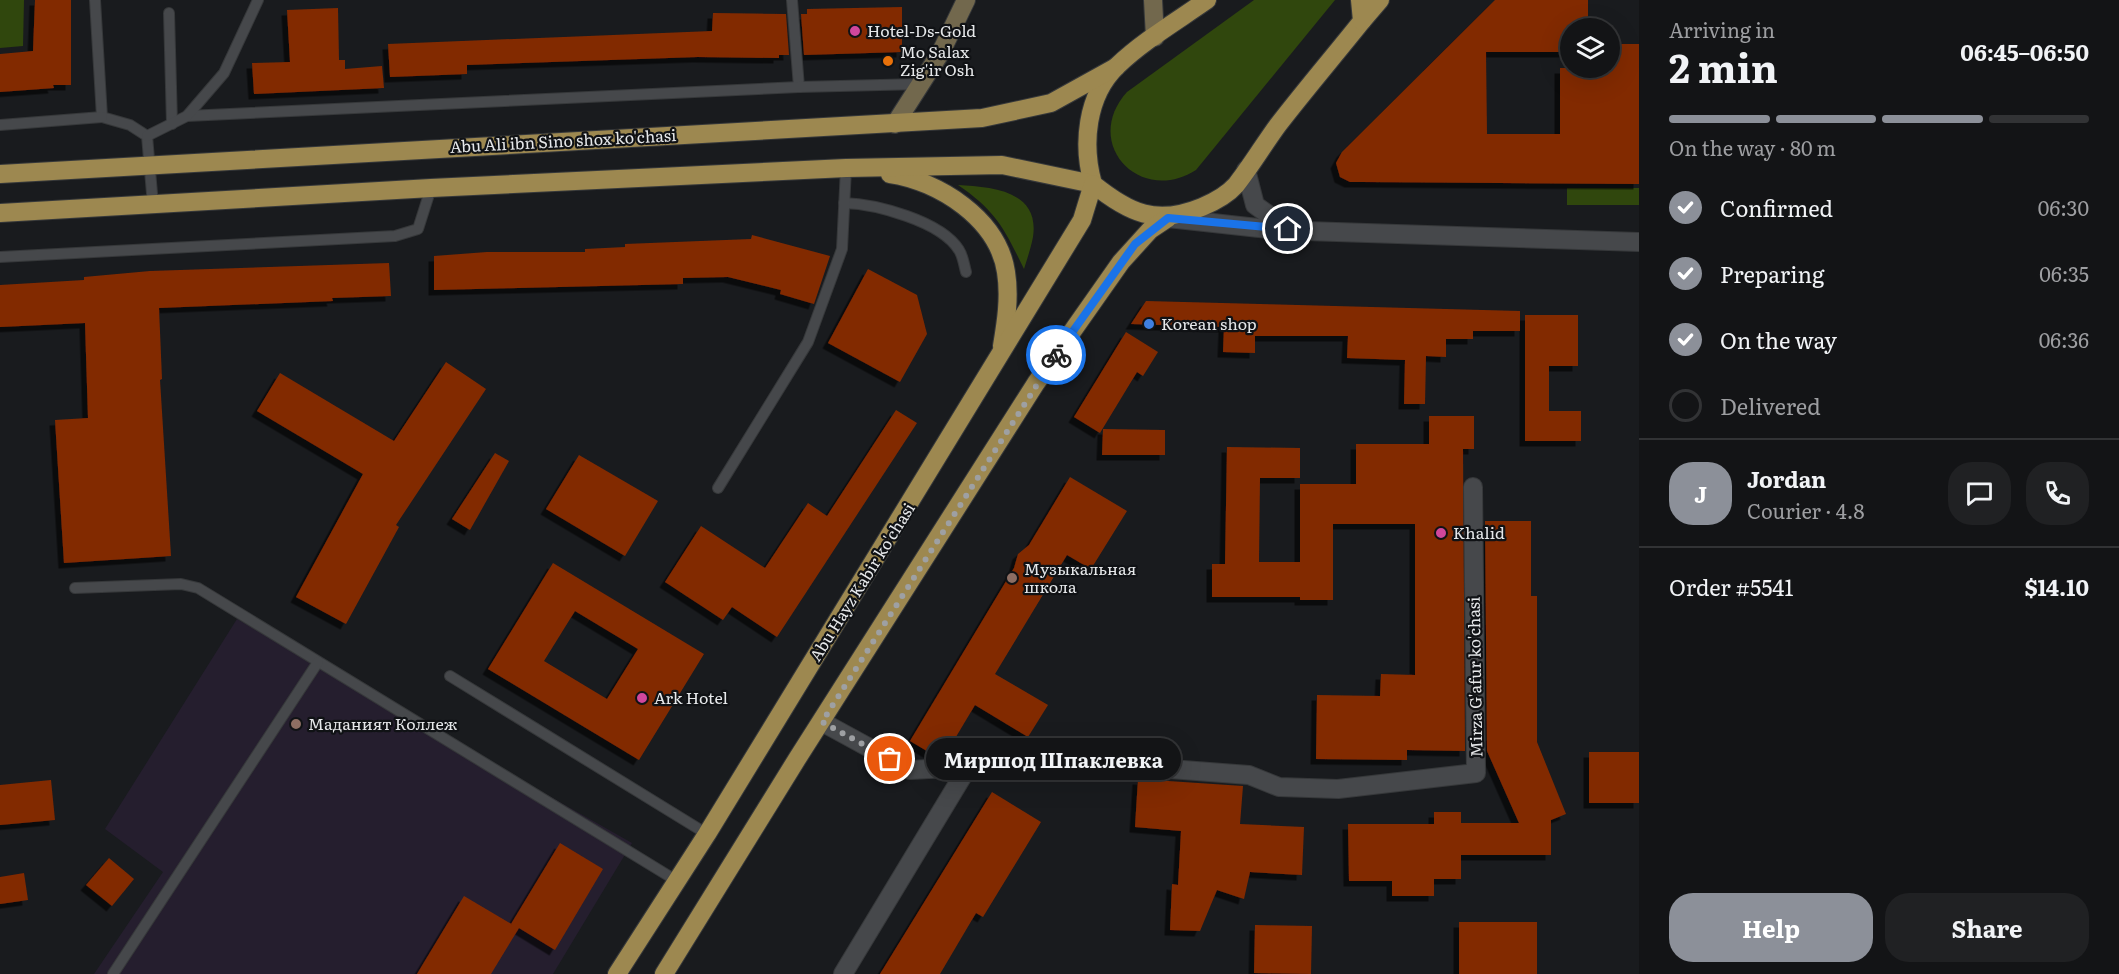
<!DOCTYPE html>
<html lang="en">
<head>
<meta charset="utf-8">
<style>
	body { margin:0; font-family:Literata,serif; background:#202123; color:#f1f3f6; height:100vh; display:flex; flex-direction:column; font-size:22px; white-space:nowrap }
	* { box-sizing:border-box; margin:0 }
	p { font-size:20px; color:#9d9ea1 }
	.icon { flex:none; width:33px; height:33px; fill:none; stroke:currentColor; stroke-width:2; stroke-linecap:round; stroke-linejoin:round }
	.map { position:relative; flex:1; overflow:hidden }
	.side { display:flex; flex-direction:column; background:#131416; width:480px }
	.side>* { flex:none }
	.tools { position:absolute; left:1560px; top:18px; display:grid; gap:12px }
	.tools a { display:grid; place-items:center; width:60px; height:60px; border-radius:50%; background:#131416; box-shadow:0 6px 24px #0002,0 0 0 2px #323335; font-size:30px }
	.pin { position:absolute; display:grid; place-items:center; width:51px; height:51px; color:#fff; margin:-26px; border:3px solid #fff; border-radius:50%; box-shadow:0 2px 6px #0007 }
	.courier { position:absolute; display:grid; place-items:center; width:60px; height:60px; margin:-30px; border:4px solid #1a73e8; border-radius:50%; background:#fff; color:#222; box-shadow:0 2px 8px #0007 }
	.bubble { position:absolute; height:42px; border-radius:21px; background:#131416; box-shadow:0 6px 24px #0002,0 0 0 2px #323335; font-size:20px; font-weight:700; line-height:42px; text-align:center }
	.summary em { font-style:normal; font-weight:700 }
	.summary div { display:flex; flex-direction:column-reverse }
	.summary { display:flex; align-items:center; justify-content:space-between; height:102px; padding:0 30px }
	h1 { font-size:39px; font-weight:700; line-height:45px }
	.bar { display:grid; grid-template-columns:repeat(4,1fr); gap:9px 6px; align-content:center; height:72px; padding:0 30px }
	.bar i { height:8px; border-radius:4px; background:#323335 }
	.bar .on { background:#8c9099 }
	.bar p { grid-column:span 4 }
	.line { display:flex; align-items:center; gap:15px; padding:0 30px; border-top:2px solid #323335 }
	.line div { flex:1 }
	.round { display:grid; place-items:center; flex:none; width:63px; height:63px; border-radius:24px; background:#202123 }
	ol { padding:0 30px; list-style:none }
	li { display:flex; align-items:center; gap:18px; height:66px }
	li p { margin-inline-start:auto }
	li .icon { padding:6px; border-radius:50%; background:#8c9099; color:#fff; stroke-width:4 }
	li:last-child { color:#9d9ea1 }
	li i { width:33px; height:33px; border:3px solid #323335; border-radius:50% }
	.primary-button { display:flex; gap:12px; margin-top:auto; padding:12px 30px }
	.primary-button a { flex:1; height:69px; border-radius:24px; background:#8c9099; color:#fff; font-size:24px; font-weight:700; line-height:69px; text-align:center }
	.primary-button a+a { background:#202123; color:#f1f3f6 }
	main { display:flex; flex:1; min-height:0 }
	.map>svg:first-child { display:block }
</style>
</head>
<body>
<main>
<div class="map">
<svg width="1639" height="974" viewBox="0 0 1639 974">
	<defs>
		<filter id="shadow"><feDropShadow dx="-5.5" dy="5.5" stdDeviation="0" flood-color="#0009"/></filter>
	</defs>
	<rect width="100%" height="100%" fill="#191b1e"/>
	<polygon fill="#251e2e" points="237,619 632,843 553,974 94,974 163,872 105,829"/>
	<g fill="#30470d">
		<polygon points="0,0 24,0 23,46 0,48"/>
		<path d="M1254,0H1335L1196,170C1140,206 1081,143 1127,92Z"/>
		<path d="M958,185C991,187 1040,190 1033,237C1031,248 1027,259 1024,269C1004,228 996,211 958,185Z"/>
		<rect x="1567" y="188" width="72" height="17"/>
	</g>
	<g fill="#822a04" fill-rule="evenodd" filter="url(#shadow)">
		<polygon points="35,0 71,0 71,85 53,85 54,88 0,92 0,54 33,51"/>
		<polygon points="1495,0 1588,0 1588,28 1570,28 1570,52 1486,52 1487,134 1560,134 1560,68 1610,68 1610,44 1639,44 1639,184 1364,182 1350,182 1340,177 1336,163 1342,152"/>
		<polygon points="902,7 902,52 804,55 801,14 807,14 807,9"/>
		<polygon points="338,8 339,60 345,60 345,69 382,66 384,88 254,94 252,63 290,62 287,10"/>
		<polygon points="713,13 786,14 789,55 779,55 779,58 698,57 467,65 467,74 390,77 388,44 712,31"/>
		<polygon points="752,235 830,256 814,304 780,294 781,290 728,277 683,278 683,284 434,290 434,256 487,252 585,252 585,249 625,247 625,244 751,239"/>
		<polygon points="389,263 391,296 332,298 333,301 159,308 162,379 160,380 171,556 64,563 55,420 88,418 85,323 0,327 0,285 84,280 84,277 150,271"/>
		<polygon points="868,269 917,295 927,334 900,382 828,343"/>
		<polygon points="1146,301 1520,311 1520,331 1473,331 1473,339 1446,339 1446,357 1426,356 1425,404 1404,404 1405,360 1347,358 1348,336 1255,336 1255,353 1223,352 1224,327 1131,324"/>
		<polygon points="1525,315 1578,315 1578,366 1549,366 1549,411 1581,411 1581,441 1525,441"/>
		<polygon points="1126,332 1158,352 1143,376 1137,372 1100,433 1074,417"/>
		<polygon points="446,362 486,389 396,525 399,527 346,624 296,597 363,474 257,411 280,373 394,441"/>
		<polygon points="896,410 917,423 777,637 732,607 723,620 665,582 701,526 765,568 808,503 827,516"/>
		<polygon points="1429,416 1474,416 1474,449 1463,449 1465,751 1407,750 1407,760 1316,759 1317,695 1380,696 1381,674 1415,675 1415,524 1333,524 1333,600 1300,600 1300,597 1212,597 1212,564 1225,564 1227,447 1300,448 1300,478 1260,478 1259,562 1300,562 1300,484 1356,484 1356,444 1429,444"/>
		<polygon points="1103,429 1165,430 1165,455 1102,455"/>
		<polygon points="495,453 509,461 470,530 452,519"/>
		<polygon points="579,455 658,501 625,556 546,509"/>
		<polygon points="1070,477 1127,511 1091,569 1067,555 995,674 1048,705 1028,737 975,705 944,757 937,757 910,741 1014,568 1018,554 1029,545"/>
		<polygon points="1485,521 1531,521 1531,596 1537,596 1537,742 1566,814 1551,820 1551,855 1461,855 1461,879 1434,879 1434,896 1392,896 1392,881 1349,881 1348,824 1434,824 1434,812 1461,812 1461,823 1519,823 1487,751"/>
		<path d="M553,563L704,654L639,760L488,669ZM575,611L638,649L607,699L544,661Z"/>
		<rect x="1589" y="752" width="50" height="51"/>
		<polygon points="1138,779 1243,786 1240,824 1304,827 1302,875 1250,872 1244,899 1217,890 1200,931 1170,930 1172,884 1178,885 1181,831 1135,827"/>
		<polygon points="51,780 55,820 0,825 0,785"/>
		<polygon points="992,792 1041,822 983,917 976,913 940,974 880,974"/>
		<polygon points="560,843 603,869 555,950 519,928 491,974 417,974 464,896 513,925 511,924"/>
		<polygon points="109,858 134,879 112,906 86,885"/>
		<polygon points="24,873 28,900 0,904 0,877"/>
		<rect x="1459" y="922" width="78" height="52"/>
		<polygon points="1255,925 1312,926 1311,974 1254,973"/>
	</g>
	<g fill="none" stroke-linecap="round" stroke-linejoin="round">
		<g stroke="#36383a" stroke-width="12">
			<g id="lane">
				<polyline points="95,0 102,117 130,125 147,136 153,205"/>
				<polyline points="792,0 799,87"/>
				<polyline points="169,13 172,124"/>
				<polyline points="187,116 799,87 921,84"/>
				<polyline points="0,125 102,117"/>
				<polyline points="147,136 187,116 224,73 258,0"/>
				<path d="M844,203C876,204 941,221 959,250C963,256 964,265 966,272"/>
				<polyline points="0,257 395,236 418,229 431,188"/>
				<polyline points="718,488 808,342 842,249 846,168"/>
				<polyline points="75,588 181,584 198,588 677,881"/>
				<polyline points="450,676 707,834"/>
				<polyline points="113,974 318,662"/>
			</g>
		</g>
		<g stroke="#36383a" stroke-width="20">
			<g id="street">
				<polyline points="1246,170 1255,205 1287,228"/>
				<polyline points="1168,218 1276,230 1639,242"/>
				<polyline points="822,722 910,770 1023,764 1157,768 1249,775 1279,787 1338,789 1476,773 1473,487"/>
				<polyline points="843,974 968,767"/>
			</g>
		</g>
		<g stroke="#36383a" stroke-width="20">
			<g id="secondary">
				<polyline points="1153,0 1155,37"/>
				<polyline points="895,124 941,52 966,0"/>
			</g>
		</g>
		<g stroke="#36383a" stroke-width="20">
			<g id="primary">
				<path d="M1207,0C1177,21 1143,41 1117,66C1086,96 1082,145 1093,184C1129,213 1156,226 1202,207C1214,202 1227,195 1236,185C1251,166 1264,144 1278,125C1305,90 1334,56 1362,21L1360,0"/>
				<polyline points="1362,21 1380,0"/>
				<polyline points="0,174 982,118 1051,103 1116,67"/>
				<path d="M890,174C939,181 998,219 1006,272C1010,297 1006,322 1002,346"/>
				<polyline points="0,213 431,188 846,168 1002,165 1093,184"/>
				<polyline points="617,974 707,834 1082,220 1093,184"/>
				<polyline points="664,974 797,759 1036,383 1121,262 1150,230 1168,218"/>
			</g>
		</g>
		<use href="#lane" stroke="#46484b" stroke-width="10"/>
		<use href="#street" stroke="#46484b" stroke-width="18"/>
		<use href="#secondary" stroke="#72684d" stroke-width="18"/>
		<use href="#primary" stroke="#9d8850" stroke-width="18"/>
	</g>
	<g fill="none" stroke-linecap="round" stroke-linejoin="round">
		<polyline stroke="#9ea0a3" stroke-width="6" stroke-dasharray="0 10.8" points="890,759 822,722 1056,355"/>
		<polyline stroke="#1a73e8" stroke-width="8" points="1056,355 1135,244 1168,218 1288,229"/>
	</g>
	<g fill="#d1479c" stroke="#101215" stroke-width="2">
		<circle cx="855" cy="31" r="6"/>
		<circle cx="1441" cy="533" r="6"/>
		<circle cx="642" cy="698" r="6"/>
	</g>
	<circle fill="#e8710a" stroke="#101215" stroke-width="2" cx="888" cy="61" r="6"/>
	<circle fill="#3f7fe0" stroke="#101215" stroke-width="2" cx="1149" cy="324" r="6"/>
	<g fill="#8d6e63" stroke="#101215" stroke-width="2">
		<circle cx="1012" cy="578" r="6"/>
		<circle cx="296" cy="724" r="6"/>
	</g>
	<g text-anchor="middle" stroke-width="4.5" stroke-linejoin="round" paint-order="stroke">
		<g font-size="16" fill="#e6e8ea" stroke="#101215" text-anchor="start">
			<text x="867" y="37">Hotel-Ds-Gold</text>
			<text x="900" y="58">Mo Salax<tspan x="900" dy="18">Zig'ir Osh</tspan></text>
			<text x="1161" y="330">Korean shop</text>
			<text x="1453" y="539">Khalid</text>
			<text x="1024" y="575">Музыкальная<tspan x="1024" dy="18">школа</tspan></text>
			<text x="654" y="704">Ark Hotel</text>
			<text x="308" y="730">Маданият Коллеж</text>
		</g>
		<g font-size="16" fill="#e6e8ea" stroke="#101215">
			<text transform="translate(563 141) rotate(-3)" y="6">Abu Ali ibn Sino shox ko'chasi</text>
			<text transform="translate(862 582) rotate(-58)" y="6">Abu Hayz Kabir ko'chasi</text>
			<text transform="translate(1475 677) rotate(-91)" y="6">Mirza G'afur ko'chasi</text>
		</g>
	</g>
</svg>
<div class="tools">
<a><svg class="icon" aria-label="layers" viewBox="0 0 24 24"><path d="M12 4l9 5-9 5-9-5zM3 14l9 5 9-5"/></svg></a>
</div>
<div class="pin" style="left:890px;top:759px;background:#ea580c"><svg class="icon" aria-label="bag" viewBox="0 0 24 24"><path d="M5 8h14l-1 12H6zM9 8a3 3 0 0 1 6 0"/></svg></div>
<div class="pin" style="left:1288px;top:229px;background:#1f2937"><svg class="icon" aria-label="home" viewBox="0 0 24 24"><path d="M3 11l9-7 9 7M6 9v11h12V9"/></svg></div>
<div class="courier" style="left:1056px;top:355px"><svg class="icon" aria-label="bike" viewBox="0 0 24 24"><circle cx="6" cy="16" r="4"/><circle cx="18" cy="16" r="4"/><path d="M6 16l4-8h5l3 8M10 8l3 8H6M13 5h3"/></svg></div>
<div class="bubble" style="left:926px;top:738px;width:255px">Миршод Шпаклевка</div>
</div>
<section class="side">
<div class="summary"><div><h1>2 min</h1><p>Arriving in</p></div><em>06:45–06:50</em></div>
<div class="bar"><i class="on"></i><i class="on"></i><i class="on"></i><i></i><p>On the way · 80 m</p></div>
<ol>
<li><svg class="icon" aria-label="check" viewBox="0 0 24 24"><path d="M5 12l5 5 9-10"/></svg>Confirmed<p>06:30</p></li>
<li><svg class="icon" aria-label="check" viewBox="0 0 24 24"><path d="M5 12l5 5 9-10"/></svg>Preparing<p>06:35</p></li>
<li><svg class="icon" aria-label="check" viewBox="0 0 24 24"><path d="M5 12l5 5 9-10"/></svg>On the way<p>06:36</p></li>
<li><i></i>Delivered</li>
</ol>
<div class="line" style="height:108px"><b class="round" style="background:#8c9099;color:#fff">J</b><div><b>Jordan</b><p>Courier · 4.8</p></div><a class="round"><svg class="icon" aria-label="chat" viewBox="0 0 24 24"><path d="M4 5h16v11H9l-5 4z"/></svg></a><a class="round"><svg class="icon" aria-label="phone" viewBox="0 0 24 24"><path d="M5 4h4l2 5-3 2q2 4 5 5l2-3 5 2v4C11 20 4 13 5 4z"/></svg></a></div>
<div class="line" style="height:78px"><div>Order #5541</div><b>$14.10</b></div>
<div class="primary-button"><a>Help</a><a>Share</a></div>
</section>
</main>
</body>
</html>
